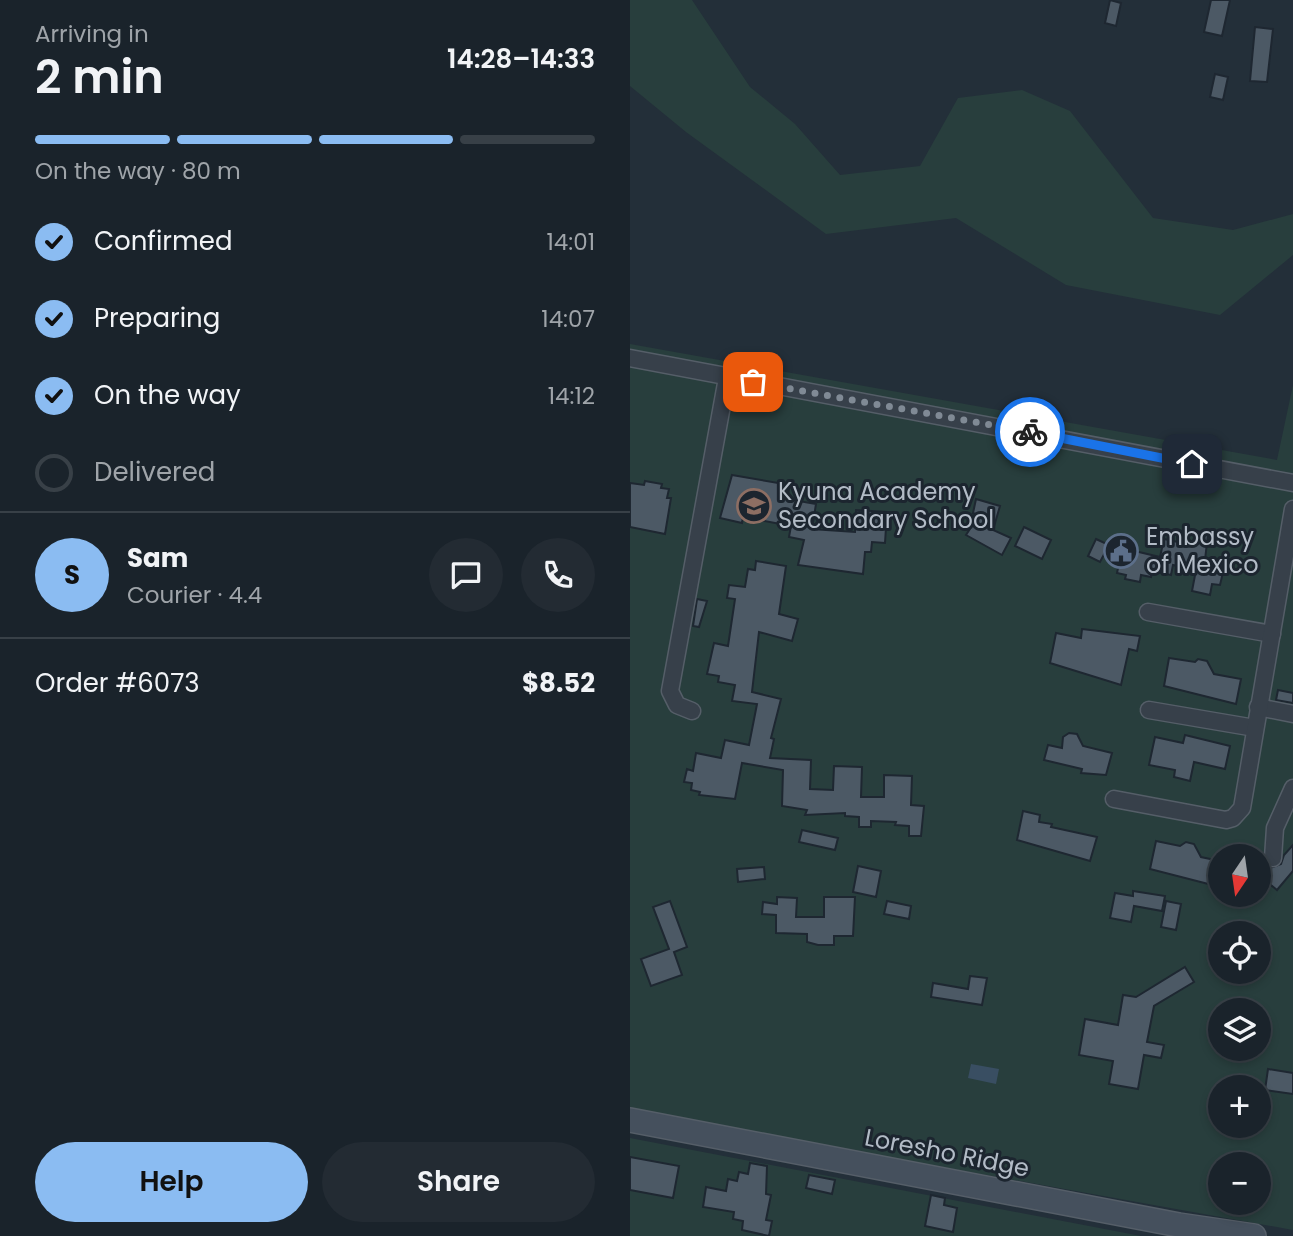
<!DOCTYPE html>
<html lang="en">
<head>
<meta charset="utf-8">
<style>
	body { margin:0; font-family:Poppins,sans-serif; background:#232b33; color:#f1f3f6; height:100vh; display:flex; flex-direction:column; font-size:26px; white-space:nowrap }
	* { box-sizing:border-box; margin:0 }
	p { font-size:23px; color:#9fa4a9 }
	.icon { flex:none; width:38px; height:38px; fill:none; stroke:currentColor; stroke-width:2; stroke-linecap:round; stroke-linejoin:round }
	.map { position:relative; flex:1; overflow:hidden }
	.details { display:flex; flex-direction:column; background:#1a232b; width:630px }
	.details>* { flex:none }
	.needle { width:46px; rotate:193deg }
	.fabs { position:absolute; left:578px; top:844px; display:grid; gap:14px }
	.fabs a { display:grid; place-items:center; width:63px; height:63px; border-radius:50%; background:#1a232b; box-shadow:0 4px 10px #0003,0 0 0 2px #384047; font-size:35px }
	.pin { position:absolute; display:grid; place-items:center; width:60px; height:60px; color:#fff; margin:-30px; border-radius:14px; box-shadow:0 4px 10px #0006 }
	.courier { position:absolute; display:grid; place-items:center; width:70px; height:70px; margin:-35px; border:5px solid #1a73e8; border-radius:50%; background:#fff; color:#222; box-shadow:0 2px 9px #0007 }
	.head em { font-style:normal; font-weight:600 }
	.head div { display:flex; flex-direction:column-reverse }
	.head { display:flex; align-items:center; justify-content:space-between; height:119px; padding:0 35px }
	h1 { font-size:46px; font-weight:600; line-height:52px }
	.bar { display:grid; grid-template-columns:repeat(4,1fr); gap:10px 7px; align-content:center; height:84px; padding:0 35px }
	.bar i { height:9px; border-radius:5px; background:#384047 }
	.bar .active { background:#8bbcf2 }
	.bar p { grid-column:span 4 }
	.line { display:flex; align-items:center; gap:18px; padding:0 35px; border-top:2px solid #384047 }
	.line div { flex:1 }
	.round { display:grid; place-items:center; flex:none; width:74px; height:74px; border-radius:37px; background:#232b33 }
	ol { padding:0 35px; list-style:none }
	li { display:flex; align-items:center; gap:21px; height:77px }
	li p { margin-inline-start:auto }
	li .icon { padding:7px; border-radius:50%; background:#8bbcf2; color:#111; stroke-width:4 }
	li:last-child { color:#9fa4a9 }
	li i { width:38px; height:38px; border:4px solid #384047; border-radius:50% }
	.action { display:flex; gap:14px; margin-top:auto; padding:14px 35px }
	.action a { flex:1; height:80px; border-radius:42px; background:#8bbcf2; color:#111; font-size:28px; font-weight:600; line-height:80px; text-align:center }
	.action a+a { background:#232b33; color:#f1f3f6 }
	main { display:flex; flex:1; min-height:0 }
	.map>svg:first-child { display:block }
</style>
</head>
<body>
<main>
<section class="details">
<div class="head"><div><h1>2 min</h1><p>Arriving in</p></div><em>14:28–14:33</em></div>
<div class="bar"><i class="active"></i><i class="active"></i><i class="active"></i><i></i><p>On the way · 80 m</p></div>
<ol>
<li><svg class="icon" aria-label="check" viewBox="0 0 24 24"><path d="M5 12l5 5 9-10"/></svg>Confirmed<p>14:01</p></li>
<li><svg class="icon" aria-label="check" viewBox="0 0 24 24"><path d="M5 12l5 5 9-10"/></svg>Preparing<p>14:07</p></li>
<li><svg class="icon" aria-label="check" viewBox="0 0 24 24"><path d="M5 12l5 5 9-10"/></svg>On the way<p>14:12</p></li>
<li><i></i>Delivered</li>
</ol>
<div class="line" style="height:126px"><b class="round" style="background:#8bbcf2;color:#111">S</b><div><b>Sam</b><p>Courier · 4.4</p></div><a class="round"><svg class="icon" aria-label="chat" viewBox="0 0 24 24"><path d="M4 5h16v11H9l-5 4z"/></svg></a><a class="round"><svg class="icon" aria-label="phone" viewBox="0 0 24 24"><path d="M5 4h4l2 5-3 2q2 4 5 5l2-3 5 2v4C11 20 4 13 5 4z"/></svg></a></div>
<div class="line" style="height:91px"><div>Order #6073</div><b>$8.52</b></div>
<div class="action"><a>Help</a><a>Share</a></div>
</section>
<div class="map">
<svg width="663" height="1236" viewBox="0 0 663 1236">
	<rect width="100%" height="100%" fill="#232f39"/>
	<g fill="#283e3d" fill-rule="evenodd">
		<polygon points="0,0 62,0 120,87 165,124 210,175 290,166 328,98 392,90 440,111 523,218 603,230 663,214 663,255 590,315 436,285 326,218 196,234 56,132 0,86"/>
		<path d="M0,344L647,460L663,385V1230L0,1111ZM590,856H628V894H590ZM590,933H628V971H590ZM590,1010H628V1048H590ZM590,1087H628V1125H590ZM590,1164H628V1202H590Z"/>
		<polygon points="0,1138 511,1236 0,1236"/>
	</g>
	<polygon fill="#394e62" points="341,1064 369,1069 366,1084 338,1078"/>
	<g fill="#4c5965" stroke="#1e2731" stroke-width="2">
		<polygon points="480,0 491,3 486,26 475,23"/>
		<polygon points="581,0 600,0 592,36 574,32"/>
		<polygon points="625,27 643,29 637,82 620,81"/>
		<polygon points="585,74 598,77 593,100 580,97"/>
		<polygon points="102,475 160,485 157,499 186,504 182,529 225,532 226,510 257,512 255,543 242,542 241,552 235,552 233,574 168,565 174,540 159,537 161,526 113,517 112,523 90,518"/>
		<polygon points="15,481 32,484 31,488 39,489 37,498 41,498 35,534 0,527 0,483 14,485"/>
		<polygon points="346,499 370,506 363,530 381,538 372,555 336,535 349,515 343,513"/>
		<polygon points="394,527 421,540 412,559 385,546"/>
		<polygon points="566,531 578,534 575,560 595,564 590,585 582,584 580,595 562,591 566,570 543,565 541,575 522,571 521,577 511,575 510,582 495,579 496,575 487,573 492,548 530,557 534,539 562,545"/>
		<polygon points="466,539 479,545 470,562 458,556"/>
		<polygon points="126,561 156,566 149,614 168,619 162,641 129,632 122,692 151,699 141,738 144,739 140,758 181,760 180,789 203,790 204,766 232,767 231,797 254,797 254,775 282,776 281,805 294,806 291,836 279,836 279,826 265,825 266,822 241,821 241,827 229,827 229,817 215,816 215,813 175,815 177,810 152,806 153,770 112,763 105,799 69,795 70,792 61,790 62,783 54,782 57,769 63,771 66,753 91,758 95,740 119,745 127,704 102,701 105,685 88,682 89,676 77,674 84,643 98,646 105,599 97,598 99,585 115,587 118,569 125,570"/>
		<polygon points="67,599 77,601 69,627 63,626"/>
		<polygon points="452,629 510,636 507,651 499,649 491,685 420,663 426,633 451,638"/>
		<polygon points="539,658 565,662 568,659 577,661 584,674 611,679 606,704 534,686"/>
		<polygon points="648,690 663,693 663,703 646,700"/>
		<polygon points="439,733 447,734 453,746 482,753 476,775 451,773 452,769 414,760 418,745 432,748 433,737"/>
		<polygon points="555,735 600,746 595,769 564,762 560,781 544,777 545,770 519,765 525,737 553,743"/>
		<polygon points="393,811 410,815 409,822 422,824 421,827 467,837 460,861 387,840"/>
		<polygon points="172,830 208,838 205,850 169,842"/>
		<polygon points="526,841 550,846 556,842 564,844 571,857 590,861 590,887 520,869"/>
		<polygon points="663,845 663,871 647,890 631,877 640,868 651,864 654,855"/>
		<polygon points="228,866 251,871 246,897 223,892"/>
		<polygon points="134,867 135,879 108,882 107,869"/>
		<polygon points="503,891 535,896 532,911 504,906 501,922 480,918 485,893 503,896"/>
		<polygon points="147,897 167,898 166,917 194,917 194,897 225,897 223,936 204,936 204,945 188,945 177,942 177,934 146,933 146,915 132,914 133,902 147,904"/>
		<polygon points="40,901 57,947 44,952 52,975 21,986 11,959 39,949 23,907"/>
		<polygon points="257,901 281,906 279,919 254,914"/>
		<polygon points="536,901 551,904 546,930 531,927"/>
		<polygon points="555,967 564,982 524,1006 517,1042 534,1045 531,1058 514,1055 508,1089 479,1084 483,1061 449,1055 455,1019 488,1025 493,995 506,997"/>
		<polygon points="340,976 357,978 352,1005 301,997 303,983 338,989"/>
		<polygon points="638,1069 663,1073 663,1094 635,1090"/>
		<polygon points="0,1157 49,1166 43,1198 0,1190"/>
		<polygon points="120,1163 137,1166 136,1194 141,1195 136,1220 142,1221 139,1236 112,1230 113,1221 103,1219 104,1212 73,1207 76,1187 96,1191 98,1179 107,1181 109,1172 118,1174"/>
		<polygon points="179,1175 205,1180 202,1194 176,1188"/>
		<polygon points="301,1195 315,1198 314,1205 327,1208 323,1232 295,1226"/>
	</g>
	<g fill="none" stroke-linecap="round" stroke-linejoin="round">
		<g stroke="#555e68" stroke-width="19">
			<g id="minor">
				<polyline points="0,358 663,483"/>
				<polyline points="518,612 642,634"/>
				<polyline points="628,707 663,714"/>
				<polyline points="519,710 625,728"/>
				<polyline points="62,711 47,705 40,691 97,378"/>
				<polyline points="484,799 596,820 603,818 612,808 663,509"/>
				<polyline points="643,858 645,828 663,788"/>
			</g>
		</g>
		<g stroke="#555e68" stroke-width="26">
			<polyline id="secondary" points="0,1120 549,1225 624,1236"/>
		</g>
		<use href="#minor" stroke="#37404a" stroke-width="16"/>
		<use href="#secondary" stroke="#45505d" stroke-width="23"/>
	</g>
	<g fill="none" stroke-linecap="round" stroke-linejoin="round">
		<polyline stroke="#808a95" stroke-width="7" stroke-dasharray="0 12.6" points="123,382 400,432"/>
		<polyline stroke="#1a73e8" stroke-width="9" points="400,432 562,464"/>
	</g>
	<defs>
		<g id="school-ring" transform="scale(1.75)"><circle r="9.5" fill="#1c252f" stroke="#8d6e63" stroke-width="1.5"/><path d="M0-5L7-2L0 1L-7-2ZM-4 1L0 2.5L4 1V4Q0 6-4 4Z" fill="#8d6e63"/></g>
		<g id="civic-ring" transform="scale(1.75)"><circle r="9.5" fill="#1c252f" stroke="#5c6f8a" stroke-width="1.5"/><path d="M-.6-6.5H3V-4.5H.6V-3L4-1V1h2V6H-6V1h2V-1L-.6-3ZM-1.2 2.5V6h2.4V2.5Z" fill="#5c6f8a"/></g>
	</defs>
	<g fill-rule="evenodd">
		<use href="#school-ring" x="124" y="506"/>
		<use href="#civic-ring" x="491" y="551"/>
	</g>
	<g text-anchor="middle" stroke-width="6" stroke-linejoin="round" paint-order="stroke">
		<g font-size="24" fill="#b2bbc6" stroke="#1c252f" text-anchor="start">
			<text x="148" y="500">Kyuna Academy<tspan x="148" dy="28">Secondary School</tspan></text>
			<text x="516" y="545">Embassy<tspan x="516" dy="28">of Mexico</tspan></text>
		</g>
		<g font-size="24" fill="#b2bbc6" stroke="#1c252f">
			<text transform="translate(317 1153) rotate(11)" y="8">Loresho Ridge</text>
		</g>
	</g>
</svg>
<div class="fabs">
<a><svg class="needle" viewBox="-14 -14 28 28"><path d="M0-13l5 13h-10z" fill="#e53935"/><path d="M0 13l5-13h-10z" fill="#9fa4a9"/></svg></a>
<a><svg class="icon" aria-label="locate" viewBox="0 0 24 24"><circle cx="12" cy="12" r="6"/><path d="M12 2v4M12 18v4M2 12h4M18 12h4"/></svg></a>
<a><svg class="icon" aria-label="layers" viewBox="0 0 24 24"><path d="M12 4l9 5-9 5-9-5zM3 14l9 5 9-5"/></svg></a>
<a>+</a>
<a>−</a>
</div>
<div class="pin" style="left:123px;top:382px;background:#ea580c"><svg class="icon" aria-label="bag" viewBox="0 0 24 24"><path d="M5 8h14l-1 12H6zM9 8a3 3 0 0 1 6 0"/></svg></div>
<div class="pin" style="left:562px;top:464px;background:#1f2937"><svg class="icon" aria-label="home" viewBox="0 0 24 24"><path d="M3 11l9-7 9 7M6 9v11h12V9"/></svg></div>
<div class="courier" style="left:400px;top:432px"><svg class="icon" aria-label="bike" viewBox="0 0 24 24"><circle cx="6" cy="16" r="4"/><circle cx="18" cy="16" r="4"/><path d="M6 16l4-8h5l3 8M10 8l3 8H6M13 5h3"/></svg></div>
</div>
</main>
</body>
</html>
